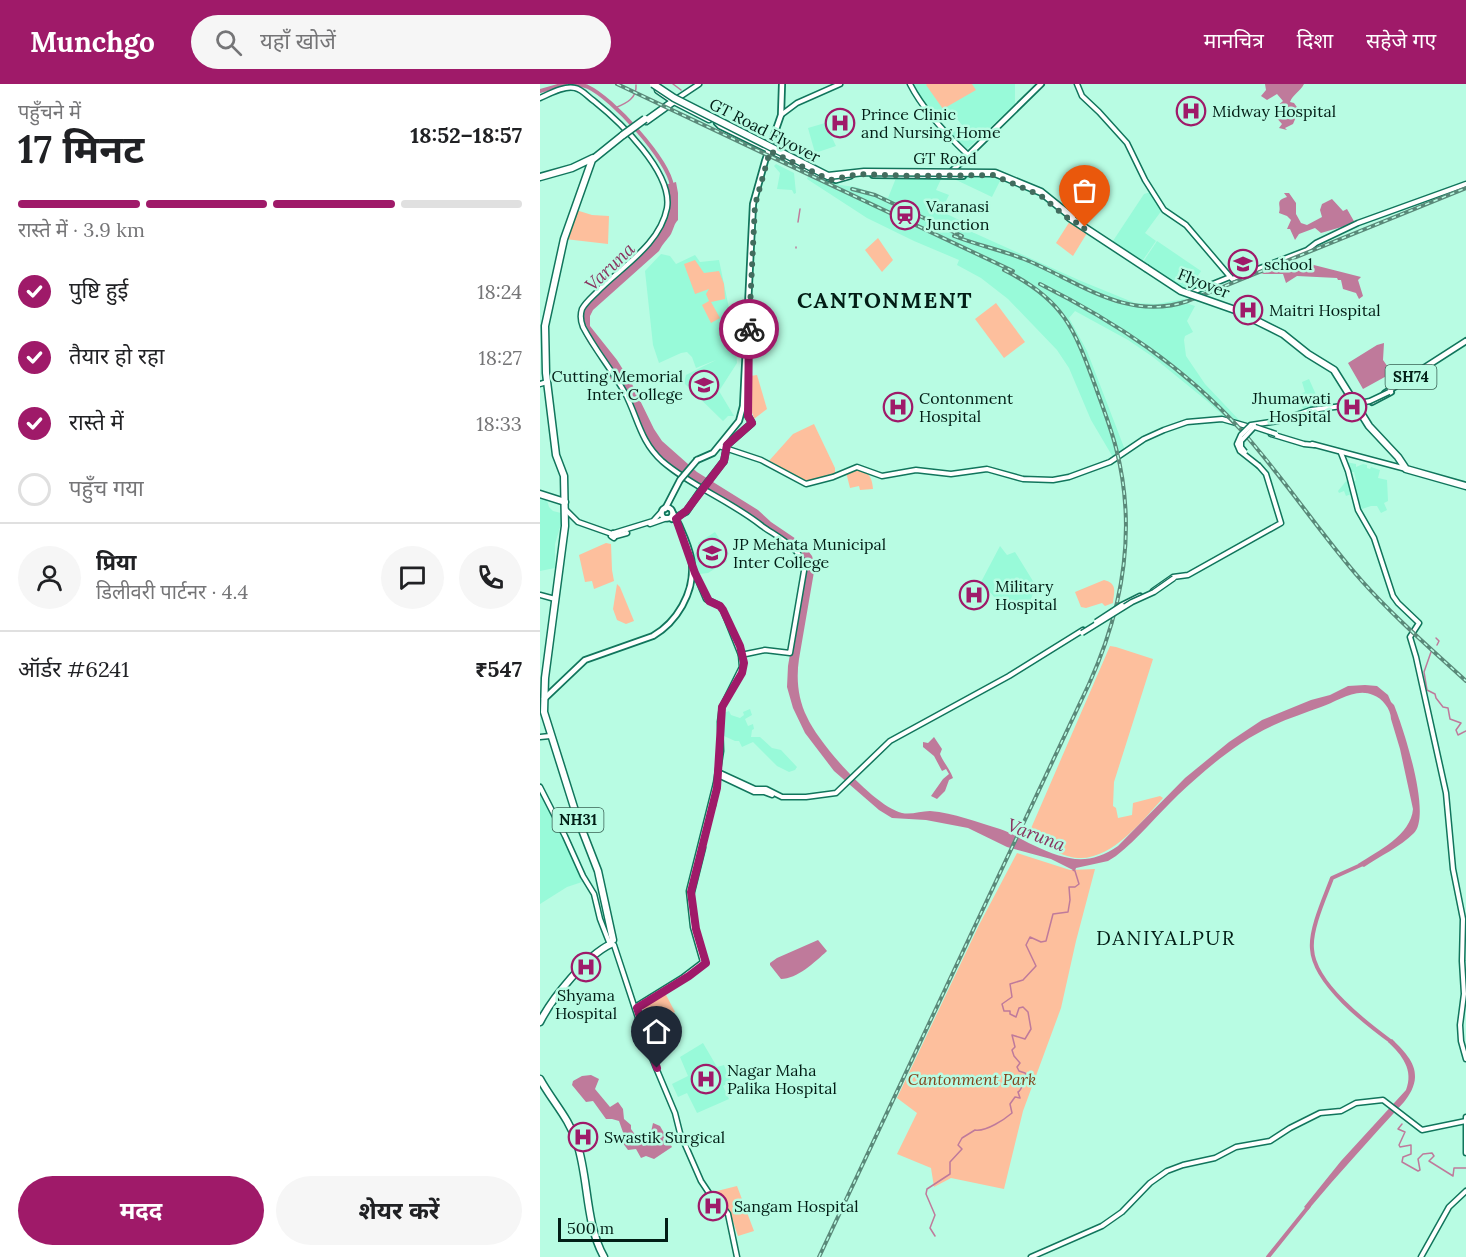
<!DOCTYPE html>
<html lang="hi">
<head>
<meta charset="utf-8">
<style>
	body { margin:0; font-family:Lora,"Noto Sans Devanagari",serif; background:#f6f6f6; color:#202124; height:100vh; display:flex; flex-direction:column; font-size:22px; white-space:nowrap }
	* { box-sizing:border-box; margin:0 }
	p { font-size:20px; color:#757577 }
	.icon { flex:none; width:33px; height:33px; fill:none; stroke:currentColor; stroke-width:2; stroke-linecap:round; stroke-linejoin:round }
	.map { position:relative; flex:1; overflow:hidden }
	.sheet { display:flex; flex-direction:column; background:#fff; width:540px }
	.sheet>* { flex:none }
	.scale { position:absolute; left:18px; bottom:15px; width:110px; box-sizing:border-box; padding-left:6px; border:3px solid #021e16; border-top:0; font-size:16px; line-height:21px; white-space:nowrap; color:#021e16; -webkit-text-stroke:4px #b8fce3; paint-order:stroke }
	.pin { position:absolute; display:grid; place-items:center; width:51px; height:51px; color:#fff; margin:-62px -26px; border-radius:50% 50% 50% 0; rotate:-45deg; box-shadow:0 0 6px #0007 }
	.pin .icon { rotate:45deg }
	.courier { position:absolute; display:grid; place-items:center; width:60px; height:60px; margin:-30px; border:4px solid #9f1a69; border-radius:50%; background:#fff; color:#222; box-shadow:0 2px 8px #0007 }
	.head em { font-style:normal; font-weight:700 }
	.head div { display:flex; flex-direction:column-reverse }
	.head { display:flex; align-items:center; justify-content:space-between; height:102px; padding:0 18px }
	h1 { font-size:39px; font-weight:700; line-height:45px }
	.bar { display:grid; grid-template-columns:repeat(4,1fr); gap:9px 6px; align-content:center; height:72px; padding:0 18px }
	.bar i { height:8px; border-radius:4px; background:#e0e0e0 }
	.bar .selected { background:#9f1a69 }
	.bar p { grid-column:span 4 }
	.line { display:flex; align-items:center; gap:15px; padding:0 18px; border-top:2px solid #e0e0e0 }
	.line div { flex:1 }
	.round { display:grid; place-items:center; flex:none; width:63px; height:63px; border-radius:32px; background:#f6f6f6 }
	ol { padding:0 18px; list-style:none }
	li { display:flex; align-items:center; gap:18px; height:66px }
	li p { margin-inline-start:auto }
	li .icon { padding:6px; border-radius:50%; background:#9f1a69; color:#fff; stroke-width:4 }
	li:last-child { color:#757577 }
	li i { width:33px; height:33px; border:3px solid #e0e0e0; border-radius:50% }
	.action { display:flex; gap:12px; margin-top:auto; padding:12px 18px }
	.action a { flex:1; height:69px; border-radius:36px; background:#9f1a69; color:#fff; font-size:24px; font-weight:700; line-height:69px; text-align:center }
	.action a+a { background:#f6f6f6; color:#202124 }
	header { display:flex; align-items:center; gap:36px; box-sizing:border-box; height:84px; padding:0 30px; background:#9f1a69; color:#fff }
	header strong { font-size:28px }
	nav { display:flex; gap:33px; margin-inline-start:auto; font-size:21px }
	.search { width:420px; height:54px; background:#f6f6f6; display:flex; align-items:center; gap:15px; box-sizing:border-box; padding:0 21px; border-radius:33px; color:#757577; font-size:22px }
	main { display:flex; flex:1; min-height:0 }
	.map>svg:first-child { display:block }
</style>
</head>
<body>
<header>
<strong>Munchgo</strong>
<div class="search"><svg class="icon" aria-label="search" viewBox="0 0 24 24"><circle cx="10" cy="10" r="6"/><path d="M15 15l6 6"/></svg>यहाँ खोजें</div>
<nav><a>मानचित्र</a><a>दिशा</a><a>सहेजे गए</a></nav>
</header>
<main>
<section class="sheet">
<div class="head"><div><h1>17 मिनट</h1><p>पहुँचने में</p></div><em>18:52–18:57</em></div>
<div class="bar"><i class="selected"></i><i class="selected"></i><i class="selected"></i><i></i><p>रास्ते में · 3.9 km</p></div>
<ol>
<li><svg class="icon" aria-label="check" viewBox="0 0 24 24"><path d="M5 12l5 5 9-10"/></svg>पुष्टि हुई<p>18:24</p></li>
<li><svg class="icon" aria-label="check" viewBox="0 0 24 24"><path d="M5 12l5 5 9-10"/></svg>तैयार हो रहा<p>18:27</p></li>
<li><svg class="icon" aria-label="check" viewBox="0 0 24 24"><path d="M5 12l5 5 9-10"/></svg>रास्ते में<p>18:33</p></li>
<li><i></i>पहुँच गया</li>
</ol>
<div class="line" style="height:108px"><a class="round"><svg class="icon" aria-label="person" viewBox="0 0 24 24"><circle cx="12" cy="8" r="4"/><path d="M4 21q1-7 8-7t8 7"/></svg></a><div><b>प्रिया</b><p>डिलीवरी पार्टनर · 4.4</p></div><a class="round"><svg class="icon" aria-label="chat" viewBox="0 0 24 24"><path d="M4 5h16v11H9l-5 4z"/></svg></a><a class="round"><svg class="icon" aria-label="phone" viewBox="0 0 24 24"><path d="M5 4h4l2 5-3 2q2 4 5 5l2-3 5 2v4C11 20 4 13 5 4z"/></svg></a></div>
<div class="line" style="height:78px"><div>ऑर्डर #6241</div><b>₹547</b></div>
<div class="action"><a>मदद</a><a>शेयर करें</a></div>
</section>
<div class="map">
<svg width="926" height="1173" viewBox="0 0 926 1173">
	<rect width="100%" height="100%" fill="#b8fce3"/>
	<g fill="#98fad9">
		<polygon points="374,0 475,0 475,20 427,65 411,50 422,41 409,25 396,32 378,9"/>
		<polygon points="285,39 296,62 275,69 268,44"/>
		<polygon points="236,80 254,89 256,109 254,110 252,106 237,105 240,89 234,82"/>
		<polygon points="270,88 300,101 316,103 348,114 356,94 402,93 396,106 409,111 401,127 429,141 432,148 541,197 595,219 617,220 644,215 646,219 655,222 647,237 653,248 645,252 644,256 646,272 665,300 700,337 687,335 667,317 613,273 588,256 535,227 529,234 547,267 585,366 574,375 551,336 529,284 517,266 468,215 441,194 417,181 419,176 374,157 327,134 267,95"/>
		<polygon points="453,93 461,95 452,113 412,94"/>
		<polygon points="611,108 622,126 605,149 616,157 601,179 571,160 604,110"/>
		<polygon points="617,157 661,187 648,207 603,178"/>
		<polygon points="121,170 130,172 136,180 155,171 160,178 179,176 190,229 205,222 206,264 196,268 197,279 179,307 194,332 188,332 183,337 144,299 146,291 176,276 156,284 152,273 147,268 141,269 119,279 113,261 105,187"/>
		<polygon points="769,295 781,322 763,325 760,318 755,312 765,308 762,298"/>
		<polygon points="806,378 816,380 816,383 823,380 827,381 827,384 830,385 831,383 840,386 838,394 847,396 848,417 844,419 847,426 841,429 837,422 831,422 819,426 814,409 806,412 804,407 799,409 798,407 807,396 812,398 816,396 814,388 809,389"/>
		<polygon points="0,411 6,413 9,423 13,427 21,429 21,440 15,460 15,484 0,487"/>
		<polygon points="175,448 189,470 185,473 187,477 168,489 159,490 153,471 161,465 158,459"/>
		<polygon points="460,462 467,471 475,468 496,502 485,530 458,522 456,515 441,498"/>
		<polygon points="210,625 212,631 205,635 208,642 213,640 214,645 212,646 211,653 220,653 232,664 241,666 257,683 255,686 249,688 237,682 213,658 202,663 199,657 195,657 184,652 181,631 183,629 189,627 191,631 200,634 204,631 203,628"/>
		<polygon points="0,709 24,755 42,798 27,803 0,820"/>
		<polygon points="163,959 177,983 184,981 191,998 183,1002 189,1015 157,1029 147,1009 138,1013 132,1000 148,992 140,973"/>
	</g>
	<g fill="#fdbf9d">
		<polygon points="387,0 432,0 436,6 403,25 386,1"/>
		<polygon points="36,126 52,131 69,132 68,160 25,155"/>
		<polygon points="530,137 547,149 533,172 516,159"/>
		<polygon points="338,154 353,176 342,188 325,166"/>
		<polygon points="155,176 164,189 179,187 184,200 185,215 171,218 180,234 171,239 162,221 169,217 166,210 169,205 155,210 144,180"/>
		<polygon points="456,219 485,258 464,274 435,235"/>
		<polygon points="217,291 227,325 214,335 210,322 210,292"/>
		<polygon points="274,340 295,384 295,391 266,397 261,396 228,378 253,350"/>
		<path d="M318,385C329,388 332,393 333,405L320,406L319,402L310,404L306,388Z"/>
		<polygon points="66,459 71,460 72,486 74,497 54,505 52,497 45,498 39,471"/>
		<path d="M564,496C578,499 574,509 573,519L565,522L562,519L546,524L541,523L535,508Z"/>
		<polygon points="77,500 80,503 94,537 86,540 77,536 73,525"/>
		<path d="M570,562L576,563L613,575L574,698L573,722L576,724L578,734L592,731L593,719L620,712L623,714C603,736 572,776 538,774C534,774 528,772 524,771C510,766 500,760 489,749Z"/>
		<polygon points="477,769 530,786 555,785 536,857 521,924 483,1027 464,1105 411,1094 394,1103 391,1084 357,1070 377,1029 357,1014 439,841"/>
		<polygon points="125,909 135,928 122,936 108,941 103,925"/>
		<path d="M197,1102L214,1147L198,1152C192,1134 188,1120 173,1108Z"/>
	</g>
	<g fill="#bf7a9b">
		<path d="M725,0H764C760,8 753,10 750,18L754,19L759,26L753,40L745,44L747,46L739,44L742,40L734,31L735,24L743,17L737,10L727,16L721,12L726,6Z"/>
		<path d="M136,98L138,109V136C134,140 134,144 131,150C127,156 123,159 119,167L53,226L50,232V242L77,276L92,300L114,345L122,357L157,388L218,426L231,438L262,459L272,472L275,482L259,575C256,595 258,615 267,633C279,660 334,722 362,729C371,731 381,727 390,727C415,729 436,738 460,745C472,749 482,756 493,761C525,776 548,783 578,762L645,694L689,658L722,636L771,616L790,611L808,602L825,601L837,602L848,611L851,618L854,621C863,643 892,731 874,749C860,763 840,772 824,783L818,780C838,767 871,751 873,725L860,665L851,635C851,625 842,614 833,611C816,603 796,618 781,623C765,629 749,634 734,641C698,657 667,684 638,711C617,731 599,754 576,772L568,777L536,784L535,787L511,775L467,763L428,744L386,736L352,734L339,726L294,687L265,649L253,624L247,603L248,582L264,488L259,469L202,427L140,391L108,362L93,327L77,298H72L68,289L70,285C54,267 36,250 40,224L58,208L61,202C84,183 130,147 128,114C127,110 126,105 125,101Z"/>
		<path d="M744,109H749L756,119V130L761,139L767,141L782,133L780,126L782,120L792,115L803,127L807,125L815,139L781,149L775,144L759,150L755,156L750,145H747L751,136L747,132L739,129C742,121 734,117 747,113Z"/>
		<polygon points="766,179 821,193 818,196 823,212 819,215 816,209 803,205 801,196 798,196 797,194 757,192 746,199 743,190 721,190 745,181"/>
		<polygon points="844,259 843,276 852,289 823,305 808,279 837,261"/>
		<path d="M394,653L402,665L400,670C403,678 410,685 413,694L409,696L405,707L397,715L391,712L403,695L409,690L406,685L402,687L394,672L383,663V658L388,659Z"/>
		<path d="M278,856L287,867C275,878 257,895 241,895L230,881V879L237,874Z"/>
		<path d="M852,955C862,965 876,978 875,993C875,1002 869,1012 864,1018C831,1054 799,1089 768,1126L764,1123L801,1077L866,1006C874,986 862,971 848,958Z"/>
		<polygon points="51,991 59,995 55,1005 70,1023 78,1018 83,1025 84,1035 91,1041 91,1045 103,1062 109,1060 113,1055 111,1048 113,1039 120,1042 132,1063 114,1075 106,1072 101,1074 96,1065 88,1066 82,1058 85,1054 79,1037 72,1035 66,1035 53,1017 46,1018 32,1001 33,997 42,992"/>
	</g>
	<g fill="none" stroke-linecap="round" stroke-linejoin="round">
		<g stroke="#bf7a9b" stroke-width="1.5">
			<polyline points="133,0 141,6"/>
			<path d="M75,24C87,19 97,14 96,1"/>
			<polyline points="258,138 260,125"/>
			<polyline points="256,164 256,163"/>
			<polyline points="896,554 899,557 897,561"/>
			<polyline points="891,568 884,588 887,606 895,610 896,614 903,623 908,624 910,635 921,639 916,646 918,651 926,647"/>
			<polyline points="862,1040 858,1045 865,1048 859,1061 860,1063 871,1061 871,1070 863,1073 862,1078 878,1087 880,1086 878,1075 883,1070 892,1069 894,1072 889,1077 913,1092 914,1084 926,1084"/>
			<path d="M395,1152L390,1144L395,1131L386,1110L387,1105L410,1090V1078L422,1065L418,1061L422,1054L435,1046C446,1048 465,1035 472,1029L470,1020L475,1013L480,1014L478,1008C483,1005 482,997 488,993L485,989L479,987L477,983L480,979L474,972L472,966L475,963L472,951L485,955L491,945L488,928L483,923L479,924L476,933L470,930V927H464L462,920L472,913L470,900L483,896L496,882L486,861L490,853L501,858L506,857L513,830L528,828L530,816L529,803H535L539,800L535,787L533,786"/>
		</g>
		<g stroke="#bf7a9b" stroke-width="4">
			<path d="M34,0C38,1 44,1 48,3C72,14 128,75 132,102"/>
			<polyline points="0,7 25,0"/>
			<path d="M823,780L792,794C785,813 770,845 772,865C774,900 827,940 853,959"/>
			<polyline points="728,1173 769,1122"/>
		</g>
		<g stroke="#11755c" stroke-width="7">
			<g id="secondary">
				<path d="M370,0C383,26 407,51 428,71"/>
				<polyline points="537,0 542,12 559,28 587,59 605,96 624,126 646,141 692,195 767,166 776,159 818,139 926,100"/>
				<path d="M0,14C9,10 25,1 35,4C42,5 48,13 54,17C79,37 133,88 127,124C120,161 81,183 57,208C52,213 45,219 42,225C40,231 41,238 43,243C55,266 72,286 85,309C98,334 100,357 122,377C152,403 191,417 222,442C237,453 265,465 264,487L250,569L225,566L201,571"/>
				<polyline points="138,14 159,0"/>
				<polyline points="241,31 257,19 300,0"/>
				<polyline points="648,208 653,208 690,193"/>
				<polyline points="0,300 7,298"/>
				<polyline points="711,341 738,337 771,326 810,321"/>
				<polyline points="731,350 764,360 774,361"/>
				<polyline points="772,360 866,385"/>
				<polyline points="179,362 221,376 266,400 293,393 317,383 342,392 376,386 411,390 447,385 483,395 513,396 529,393 570,378 604,355 624,346 647,338 682,335 710,343"/>
				<polyline points="801,369 808,387 818,426 834,454 853,512 858,519 879,539 870,553 876,573 906,709 913,785 923,835 922,877 924,910 920,941 921,957 926,975"/>
				<polyline points="25,425 38,438 72,450"/>
				<polyline points="110,440 127,434"/>
				<polygon points="73,449 76,451 74,454 71,452"/>
				<polyline points="74,449 113,437 123,426"/>
				<polyline points="76,452 87,449"/>
				<polyline points="613,507 633,493 648,491 741,439 726,390 719,382"/>
				<polyline points="0,511 15,515"/>
				<polyline points="582,521 600,512"/>
				<polyline points="0,653 10,652"/>
				<polyline points="178,688 215,705 226,705 242,713 266,713 296,709 350,657 469,592 543,546"/>
				<polyline points="178,691 214,708 224,708 232,711"/>
				<polyline points="0,703 25,752 43,792 54,810 60,835 69,858"/>
				<polyline points="173,721 176,700"/>
				<polyline points="151,812 163,764"/>
				<polyline points="74,861 109,967 135,1029 140,1049 161,1097 171,1112 181,1120 188,1130 197,1173"/>
				<polyline points="95,923 142,894 163,878 153,843 149,807 176,699 181,667 180,638 182,623 202,583 201,571 183,526 180,522 166,515 153,484"/>
				<polyline points="926,1033 926,1069"/>
				<polyline points="491,1173 562,1142 582,1128 610,1099 627,1087 643,1081 675,1074 696,1063 730,1057 750,1044 780,1029 801,1027 816,1019 843,1016 882,1046 926,1037"/>
				<polyline points="881,1173 909,1123 926,1107"/>
			</g>
		</g>
		<g stroke="#11755c" stroke-width="8">
			<g id="primary">
				<polyline points="177,39 180,42 284,93 296,96 310,92"/>
				<polyline points="411,88 501,0"/>
				<polyline points="333,91 423,92"/>
				<polyline points="845,309 926,257"/>
				<polyline points="832,318 851,308"/>
				<polyline points="157,376 173,369 199,337 203,322 213,120 225,77 241,31 242,0"/>
				<polyline points="184,377 187,361 212,339 208,332 208,273"/>
				<circle cx="127" cy="429" r="5.5"/>
				<polyline points="125,425 140,396"/>
				<polyline points="132,435 146,428 159,409"/>
				<path d="M4,615L45,576L113,552C137,538 154,509 152,481C151,466 140,442 133,429"/>
			</g>
		</g>
		<g stroke="#11755c" stroke-width="9">
			<g id="highway">
				<polyline points="118,6 134,17 169,35"/>
				<polyline points="106,37 134,17"/>
				<polyline points="0,93 32,84 53,74"/>
				<polyline points="530,134 606,184"/>
				<polyline points="713,235 743,250 768,270 794,286 829,342 858,373 866,385 926,402"/>
				<polyline points="0,410 25,418"/>
				<polyline points="73,856 58,787 37,733 4,628 5,594 25,442 24,392 16,371 6,289 5,242 24,155 52,76 83,51"/>
				<path d="M0,938C12,914 47,871 71,860"/>
				<path d="M0,995C12,1017 29,1034 37,1059C49,1096 45,1139 64,1173"/>
			</g>
		</g>
		<use href="#secondary" stroke="#fff" stroke-width="4"/>
		<use href="#primary" stroke="#fff" stroke-width="4.5"/>
		<use href="#highway" stroke="#fff" stroke-width="6"/>
		<g stroke="#5a8979" stroke-width="4">
			<g id="rail">
				<polyline points="77,0 473,187"/>
				<polyline points="312,105 335,111 422,152"/>
				<path d="M414,152C437,161 461,166 484,175C538,197 586,238 648,217L926,104"/>
				<path d="M500,200C576,238 644,283 701,346C744,394 779,448 821,496C853,532 890,564 926,597"/>
				<path d="M279,1173L549,600C583,525 597,445 576,364C571,344 563,324 556,304C534,244 524,216 464,186"/>
			</g>
		</g>
		<use href="#rail" stroke="#b8fce3" stroke-width="1.5" stroke-dasharray="4.5" stroke-linecap="butt"/>
		<g stroke="#11755c" stroke-width="7" stroke-linecap="butt">
			<g id="secondary-bridge">
				<polyline points="810,321 830,317 849,308"/>
				<polyline points="711,341 701,351 697,360 700,367 719,382"/>
				<polyline points="715,343 736,350"/>
				<polyline points="705,368 701,363 701,357 714,343"/>
				<polyline points="556,538 582,521"/>
				<polyline points="542,549 592,518 614,508 634,494"/>
			</g>
		</g>
		<g stroke="#11755c" stroke-width="8" stroke-linecap="butt">
			<g id="primary-bridge">
				<polyline points="140,396 157,376"/>
				<polyline points="159,409 184,377"/>
			</g>
		</g>
		<g stroke="#11755c" stroke-width="9" stroke-linecap="butt">
			<g id="highway-bridge">
				<polyline points="113,0 134,14 288,92 324,88 455,89 501,108 532,133"/>
				<polyline points="83,51 105,35"/>
				<polyline points="606,184 641,207 698,227 713,235"/>
			</g>
		</g>
		<use href="#secondary-bridge" stroke="#fff" stroke-width="4"/>
		<use href="#primary-bridge" stroke="#fff" stroke-width="4.5"/>
		<use href="#highway-bridge" stroke="#fff" stroke-width="6"/>
	</g>
	<g fill="none" stroke-linecap="round" stroke-linejoin="round">
		<polyline stroke="#426c5e" stroke-width="6" stroke-dasharray="0 10.8" points="209,245 215,121 230,67 290,96 319,90 374,92 453,91 500,111 530,136 533,136 544,145 545,143"/>
		<polyline stroke="#9f1a69" stroke-width="8" points="117,984 97,924 149,892 166,879 156,845 151,808 177,704 182,623 202,589 204,579 200,562 183,526 180,522 169,517 155,489 136,435 147,426 184,377 187,361 212,339 208,332 209,245"/>
	</g>
	<defs>
		<g id="hospital-ring" transform="scale(1.5)"><circle r="9.5" fill="#b8fce3" stroke="#9f1a69" stroke-width="1.5"/><path d="M-5-5h3v3.5h4V-5h3V5h-3V1.5h-4V5h-3Z" fill="#9f1a69"/></g>
		<g id="station-ring" transform="scale(1.5)"><circle r="9.5" fill="#b8fce3" stroke="#9f1a69" stroke-width="1.5"/><path d="M-3-6H3Q5-6 5-4V2Q5 4 3 4L4.5 6H3L1.5 4h-3L-3 6H-4.5L-3 4Q-5 4-5 2V-4Q-5-6-3-6ZM-3.5-4v3h7v-3ZM-3.5 1v1.5H-2V1ZM2 1v1.5H3.5V1Z" fill="#9f1a69"/></g>
		<g id="university-ring" transform="scale(1.5)"><circle r="9.5" fill="#b8fce3" stroke="#9f1a69" stroke-width="1.5"/><path d="M0-5L7-2L0 1L-7-2ZM-4 1L0 2.5L4 1V4Q0 6-4 4Z" fill="#9f1a69"/></g>
	</defs>
	<g fill-rule="evenodd">
		<use href="#hospital-ring" x="651" y="27"/>
		<use href="#hospital-ring" x="300" y="39"/>
		<use href="#station-ring" x="365" y="131"/>
		<use href="#university-ring" x="703" y="180"/>
		<use href="#hospital-ring" x="708" y="226"/>
		<use href="#university-ring" x="164" y="301"/>
		<use href="#hospital-ring" x="358" y="323"/>
		<use href="#hospital-ring" x="812" y="323"/>
		<use href="#university-ring" x="172" y="469"/>
		<use href="#hospital-ring" x="434" y="511"/>
		<use href="#hospital-ring" x="46" y="883"/>
		<use href="#hospital-ring" x="166" y="995"/>
		<use href="#hospital-ring" x="43" y="1053"/>
		<use href="#hospital-ring" x="173" y="1122"/>
	</g>
	<g text-anchor="middle" stroke-width="5" stroke-linejoin="round" paint-order="stroke">
		<g fill="#b8fce3" stroke="#396154" stroke-width="1.5">
			<rect x="845.5" y="281" width="51" height="24" rx="4.5"/>
			<rect x="12.5" y="724" width="51" height="24" rx="4.5"/>
		</g>
		<g font-size="15" font-weight="bold" fill="#021e16">
			<text x="871" y="298">SH74</text>
			<text x="38" y="741">NH31</text>
		</g>
		<g font-size="16" fill="#021e16" stroke="#b8fce3" text-anchor="start">
			<text x="672" y="33">Midway Hospital</text>
			<text x="321" y="36">Prince Clinic<tspan x="321" dy="18">and Nursing Home</tspan></text>
			<text x="386" y="128">Varanasi<tspan x="386" dy="18">Junction</tspan></text>
			<text x="724" y="186">school</text>
			<text x="729" y="232">Maitri Hospital</text>
			<text x="143" y="298" text-anchor="end">Cutting Memorial<tspan x="143" dy="18">Inter College</tspan></text>
			<text x="379" y="320">Contonment<tspan x="379" dy="18">Hospital</tspan></text>
			<text x="791" y="320" text-anchor="end">Jhumawati<tspan x="791" dy="18">Hospital</tspan></text>
			<text x="193" y="466">JP Mehata Municipal<tspan x="193" dy="18">Inter College</tspan></text>
			<text x="455" y="508">Military<tspan x="455" dy="18">Hospital</tspan></text>
			<text x="46" y="917" text-anchor="middle">Shyama<tspan x="46" dy="18">Hospital</tspan></text>
			<text x="187" y="992">Nagar Maha<tspan x="187" dy="18">Palika Hospital</tspan></text>
			<text x="64" y="1059">Swastik Surgical</text>
			<text x="194" y="1128">Sangam Hospital</text>
		</g>
		<g font-size="16" fill="#021e16" stroke="#b8fce3">
			<text transform="translate(225 46) rotate(27)" y="6">GT Road Flyover</text>
			<text x="405" y="80">GT Road</text>
			<text transform="translate(664 199) rotate(22)" y="6">Flyover</text>
		</g>
		<g font-size="16" font-style="italic" fill="#81431b" stroke="#b8fce3">
			<text x="432" y="1001">Cantonment Park</text>
		</g>
		<g font-size="18" font-style="italic" fill="#883460" stroke="#b8fce3">
			<text transform="translate(70 183) rotate(-44)" y="6">Varuna</text>
			<text transform="translate(496 751) rotate(21)" y="6">Varuna</text>
		</g>
		<g font-size="20" letter-spacing="1.5" fill="#021e16" stroke="#b8fce3">
			<text x="626" y="861">DANIYALPUR</text>
		</g>
		<g font-size="22" font-weight="bold" letter-spacing="1.5" fill="#021e16" stroke="#b8fce3">
			<text x="345" y="224">CANTONMENT</text>
		</g>
	</g>
</svg>
<div class="scale">500 m</div>
<div class="pin" style="left:545px;top:143px;background:#ea580c"><svg class="icon" aria-label="bag" viewBox="0 0 24 24"><path d="M5 8h14l-1 12H6zM9 8a3 3 0 0 1 6 0"/></svg></div>
<div class="pin" style="left:117px;top:984px;background:#1f2937"><svg class="icon" aria-label="home" viewBox="0 0 24 24"><path d="M3 11l9-7 9 7M6 9v11h12V9"/></svg></div>
<div class="courier" style="left:209px;top:245px"><svg class="icon" aria-label="bike" viewBox="0 0 24 24"><circle cx="6" cy="16" r="4"/><circle cx="18" cy="16" r="4"/><path d="M6 16l4-8h5l3 8M10 8l3 8H6M13 5h3"/></svg></div>
</div>
</main>
</body>
</html>
